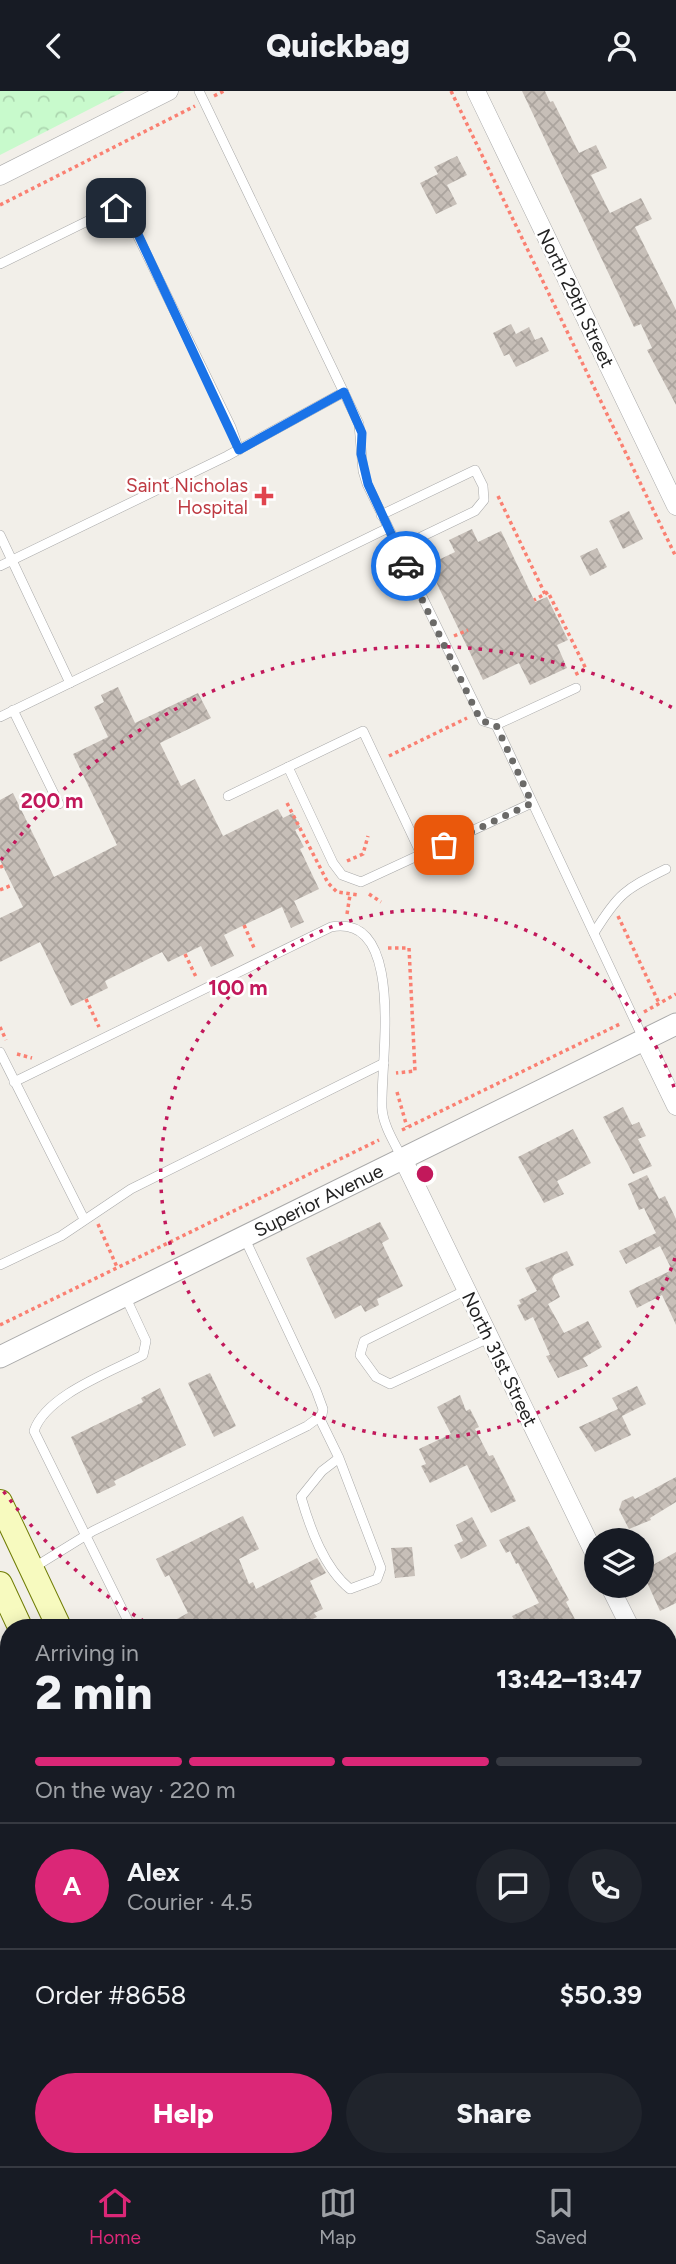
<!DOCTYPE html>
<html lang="en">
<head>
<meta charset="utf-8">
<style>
	body { margin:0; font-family:Figtree,sans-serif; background:#20242c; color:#f1f3f6; height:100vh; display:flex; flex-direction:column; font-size:26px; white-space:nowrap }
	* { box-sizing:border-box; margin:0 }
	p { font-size:23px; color:#9ea1a6 }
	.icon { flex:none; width:38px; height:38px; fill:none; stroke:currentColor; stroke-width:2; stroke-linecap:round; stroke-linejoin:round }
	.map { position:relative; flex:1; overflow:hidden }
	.sheet { position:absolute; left:0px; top:1528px; width:677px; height:548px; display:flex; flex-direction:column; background:#171b24; border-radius:28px 28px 0 0; box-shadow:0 4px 18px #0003 }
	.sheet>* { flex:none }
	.buttons { position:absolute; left:584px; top:1437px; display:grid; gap:14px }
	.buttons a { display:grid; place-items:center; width:70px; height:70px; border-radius:50%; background:#171b24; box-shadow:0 4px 18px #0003; font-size:35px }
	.pin { position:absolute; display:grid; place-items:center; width:60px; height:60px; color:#fff; margin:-30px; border-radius:14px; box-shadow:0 4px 10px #0006 }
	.courier { position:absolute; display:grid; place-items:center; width:70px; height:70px; margin:-35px; border:5px solid #1a73e8; border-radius:50%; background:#fff; color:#222; box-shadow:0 2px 9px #0007 }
	.head em { font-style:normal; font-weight:800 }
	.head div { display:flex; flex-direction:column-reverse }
	.head { display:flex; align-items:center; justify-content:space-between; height:119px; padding:0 35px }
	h1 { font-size:46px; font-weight:800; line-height:52px }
	.bar { display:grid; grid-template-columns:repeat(4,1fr); gap:10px 7px; align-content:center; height:84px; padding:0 35px }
	.bar i { height:9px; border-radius:5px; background:#363941 }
	.bar .selected { background:#db2777 }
	.bar p { grid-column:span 4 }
	.line { display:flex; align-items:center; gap:18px; padding:0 35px; border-top:2px solid #363941 }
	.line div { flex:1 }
	.round { display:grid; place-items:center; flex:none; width:74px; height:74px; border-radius:37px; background:#20242c }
	.cta { display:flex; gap:14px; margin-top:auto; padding:14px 35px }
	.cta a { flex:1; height:80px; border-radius:42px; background:#db2777; color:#fff; font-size:28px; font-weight:800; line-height:80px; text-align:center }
	.cta a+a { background:#20242c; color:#f1f3f6 }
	header { display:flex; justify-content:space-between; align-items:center; height:91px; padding:0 35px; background:#171b24; font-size:32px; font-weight:800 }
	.dock { display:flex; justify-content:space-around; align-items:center; height:98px; border-top:2px solid #363941; background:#171b24; font-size:19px; color:#9ea1a6 }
	.dock a { display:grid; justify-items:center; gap:4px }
	.dock .selected { color:#db2777 }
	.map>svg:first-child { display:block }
</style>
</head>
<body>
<header><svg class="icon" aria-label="back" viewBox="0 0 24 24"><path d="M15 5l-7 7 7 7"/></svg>Quickbag<svg class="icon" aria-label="person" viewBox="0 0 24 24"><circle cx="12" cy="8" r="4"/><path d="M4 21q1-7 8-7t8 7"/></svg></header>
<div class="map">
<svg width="676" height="2075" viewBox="0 0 676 2075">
	<defs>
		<pattern id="park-crowns" width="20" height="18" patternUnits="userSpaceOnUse" patternTransform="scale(1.75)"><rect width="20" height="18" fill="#c8facc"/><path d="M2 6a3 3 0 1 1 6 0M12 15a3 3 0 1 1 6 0" fill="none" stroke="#acd6af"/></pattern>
		<pattern id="building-cross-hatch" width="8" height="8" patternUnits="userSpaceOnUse" patternTransform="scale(1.75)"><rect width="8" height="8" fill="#c7bfb8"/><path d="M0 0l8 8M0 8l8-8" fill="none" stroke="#aba49e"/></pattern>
	</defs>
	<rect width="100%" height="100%" fill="#f2efe9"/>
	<polygon fill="url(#park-crowns)" points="0,0 125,0 0,64"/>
	<g fill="url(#building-cross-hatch)">
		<polygon points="522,0 545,0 550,11 553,10 579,62 596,54 607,77 591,84 610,122 641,107 652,128 635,136 676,219 676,314 647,259 652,257 641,233 634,236"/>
		<polygon points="457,65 467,84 447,94 457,113 436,123 420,92 438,83 434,76"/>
		<polygon points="511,233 516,243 529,236 535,249 542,246 549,260 516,276 509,263 504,265 493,242"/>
		<polygon points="629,420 643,448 623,458 609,430"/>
		<polygon points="472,438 478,451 501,440 535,511 547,506 568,549 557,554 567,577 530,594 519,572 483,589 428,474 455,461 449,449"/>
		<polygon points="597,457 607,476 590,485 580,465"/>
		<polygon points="118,596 135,632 198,602 211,627 160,652 181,695 195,688 223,745 278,718 283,727 293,722 300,736 295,739 304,756 300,758 319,798 294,810 304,831 291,837 282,816 244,834 224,844 234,865 211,876 201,855 168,871 162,861 105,890 108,897 71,915 40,851 0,871 0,827 23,816 0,769 0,709 13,702 54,786 117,754 73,663 108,646 94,616 104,611 101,604"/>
		<polygon points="623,1016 632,1034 639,1031 646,1045 638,1048 652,1075 633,1083 603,1026"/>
		<polygon points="573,1038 591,1072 557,1090 564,1103 544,1112 518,1066"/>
		<polygon points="647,1084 659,1108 665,1105 676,1128 676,1234 662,1204 637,1217 629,1200 672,1179 660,1155 626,1173 619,1160 656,1142 644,1117 639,1119 628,1093"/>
		<polygon points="380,1131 389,1148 382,1152 403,1195 377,1208 379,1214 365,1221 361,1214 335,1228 306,1167"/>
		<polygon points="567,1160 574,1174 554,1184 552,1188 560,1206 548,1213 564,1242 588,1230 602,1256 583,1267 588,1275 558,1287 546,1265 550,1264 533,1226 525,1230 517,1214 521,1213 519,1209 537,1200 525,1177"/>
		<polygon points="210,1282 236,1335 214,1346 188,1292"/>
		<polygon points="637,1295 646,1313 622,1325 631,1344 595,1361 579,1336 618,1318 612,1307"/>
		<polygon points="160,1297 186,1354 114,1390 116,1394 97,1403 71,1346 143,1311 141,1307"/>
		<polygon points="460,1304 466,1320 470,1318 479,1336 475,1338 489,1365 493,1364 516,1410 491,1422 467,1374 430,1392 421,1375 426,1373 419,1358 451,1343 437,1316"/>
		<polygon points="676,1386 676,1411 650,1427 651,1429 629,1438 619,1419 622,1410 633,1405 635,1408"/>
		<polygon points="243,1425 259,1458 239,1468 249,1493 253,1491 256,1498 317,1467 326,1482 310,1490 323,1518 314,1522 317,1526 295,1536 162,1536 188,1522 169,1484 165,1486 156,1468"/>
		<polygon points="472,1426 487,1455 461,1468 454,1454 463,1450 456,1434"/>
		<polygon points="529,1435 569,1509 566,1511 579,1536 518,1536 512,1525 539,1512 518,1472 516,1473 510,1460 506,1462 499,1449"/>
		<polygon points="412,1456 415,1485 395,1487 391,1457"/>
		<polygon points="676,1461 676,1512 660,1520 642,1480"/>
	</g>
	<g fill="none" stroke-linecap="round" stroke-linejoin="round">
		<g stroke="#a9a9a9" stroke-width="10">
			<g id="service">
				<polyline points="199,0 359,333 363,380 367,393 483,630 496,634 576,597"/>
				<polyline points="0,173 110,119 125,119 231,336 239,359"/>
				<polyline points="381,424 475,379 483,395 484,409 475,420 398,457"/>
				<polyline points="0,444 70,592"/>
				<polyline points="0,475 227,365 344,301"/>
				<polyline points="13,619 59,713"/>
				<polyline points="0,626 388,437"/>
				<polyline points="496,634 644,949"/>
				<polyline points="288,676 333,772 342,784 361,791 532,712"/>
				<polyline points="228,705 363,640 422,765"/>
				<path d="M594,842C618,803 625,798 666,778"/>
				<polyline points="0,961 84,1128"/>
				<path d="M14,991L331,836C407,822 380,973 382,1017C383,1034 394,1051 402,1067"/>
				<polyline points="0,1174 61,1145 131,1098 384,972"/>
				<polyline points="466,1199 364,1250 360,1264 376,1286 390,1293 489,1247"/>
				<path d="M125,1205L146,1250L143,1264C111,1281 46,1304 34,1340L131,1536"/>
				<path d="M319,1326L339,1367L381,1477L377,1488L350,1498C324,1477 310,1437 301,1406L322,1380L339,1367"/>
				<polyline points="33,1477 93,1440 307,1335 322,1324 323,1318 316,1299 244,1146"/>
				<polyline points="0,1617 9,1613"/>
				<polyline points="0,1671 9,1667"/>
			</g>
		</g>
		<g stroke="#a9a9a9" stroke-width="19">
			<g id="minor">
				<polyline points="476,0 676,415"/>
				<polyline points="0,85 169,0"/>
				<polyline points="644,949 676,1015"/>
				<polyline points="403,1068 597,1468"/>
				<polyline points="609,1494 630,1536"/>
				<polyline points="668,1616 676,1632"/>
				<polyline points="668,1801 676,1797"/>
			</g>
		</g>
		<g stroke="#a9a9a9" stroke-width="23">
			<g id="tertiary">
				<path id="s1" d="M0,1266L676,933"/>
			</g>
		</g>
		<g stroke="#707d05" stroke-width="26">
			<g id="secondary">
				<polyline points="0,1411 59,1536"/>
				<polyline points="0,1493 20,1536"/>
				<polyline points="237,2067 238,2075"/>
				<polyline points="270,2067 273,2075"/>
			</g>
		</g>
		<g stroke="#fa8072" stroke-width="3.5" stroke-dasharray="3.5 3.5" stroke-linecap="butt">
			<polyline points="451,0 676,466"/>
			<polyline points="214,5 224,0"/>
			<polyline points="0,114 195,15"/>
			<polyline points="498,405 545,503 534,509"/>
			<polyline points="545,503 548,501 586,578 574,584"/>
			<polyline points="454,545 468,539"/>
			<polyline points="389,665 467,627"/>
			<polyline points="287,712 328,792 337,801 358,804"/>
			<polyline points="347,770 363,763 368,745"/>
			<polyline points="0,776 3,775"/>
			<polyline points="0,799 12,794"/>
			<polyline points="369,803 381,811"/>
			<polyline points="347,823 350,804"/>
			<polyline points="618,825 659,912"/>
			<polyline points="244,834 255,859"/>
			<polyline points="388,857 409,857 415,980 396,982"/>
			<polyline points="185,863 197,888"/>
			<polyline points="86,908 99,936"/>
			<polyline points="644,921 676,903"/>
			<polyline points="0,936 6,949"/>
			<polyline points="17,963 32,967"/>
			<polyline points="397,1001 407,1036"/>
			<polyline points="402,1039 622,932"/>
			<polyline points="98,1133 117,1176"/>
			<polyline points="0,1234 379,1049"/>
		</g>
		<use href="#service" stroke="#fff" stroke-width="9"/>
		<use href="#minor" stroke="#fff" stroke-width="18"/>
		<use href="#tertiary" stroke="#fff" stroke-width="21"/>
		<use href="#secondary" stroke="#f7fabf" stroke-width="24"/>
	</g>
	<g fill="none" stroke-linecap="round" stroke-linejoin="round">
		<polyline stroke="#6b6a68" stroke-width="7" stroke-dasharray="0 12.6" points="406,475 477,622 482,630 496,634 532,712 444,754"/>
		<polyline stroke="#1a73e8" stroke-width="9" points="116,117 128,122 239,359 344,301 362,342 361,363 368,393 406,475"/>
	</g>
	<g fill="none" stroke="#c2185b" stroke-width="3.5" stroke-dasharray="3.5 7">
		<path d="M675 1167A264 264 0 1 1 675 999"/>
		<path d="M153 1536A528 528 0 0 1 1 1397M1 769A528 528 0 0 1 673 617"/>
	</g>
	<path fill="#e0444e" stroke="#fff" stroke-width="2.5" d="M260.5 394.5h7v7h7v7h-7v7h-7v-7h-7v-7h7z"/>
	<g text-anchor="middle" stroke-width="5" stroke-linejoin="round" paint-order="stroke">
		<g font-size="19" fill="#222" stroke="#fff">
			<text transform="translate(576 207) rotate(64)" y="7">North 29th Street</text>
			<text dy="7" stroke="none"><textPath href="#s1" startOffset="355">Superior Avenue</textPath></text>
			<text transform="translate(500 1268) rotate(64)" y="7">North 31st Street</text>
		</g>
		<g font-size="19" fill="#be3a42" stroke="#fff" text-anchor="end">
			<text x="248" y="401">Saint Nicholas<tspan x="248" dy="22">Hospital</tspan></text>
		</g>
	</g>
	<circle cx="425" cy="1083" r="10" fill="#c2185b" stroke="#fff" stroke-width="3.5"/>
	<g font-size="21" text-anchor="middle" font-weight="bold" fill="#c2185b" stroke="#fff" stroke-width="5" stroke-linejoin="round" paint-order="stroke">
		<text x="52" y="717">200 m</text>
		<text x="238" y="904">100 m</text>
	</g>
</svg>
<div class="buttons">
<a><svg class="icon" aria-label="layers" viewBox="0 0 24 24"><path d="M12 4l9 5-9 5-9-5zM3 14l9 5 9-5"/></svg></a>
</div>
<div class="pin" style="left:444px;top:754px;background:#ea580c"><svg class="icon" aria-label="bag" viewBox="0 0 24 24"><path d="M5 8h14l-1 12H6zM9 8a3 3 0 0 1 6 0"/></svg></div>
<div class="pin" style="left:116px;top:117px;background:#1f2937"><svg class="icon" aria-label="home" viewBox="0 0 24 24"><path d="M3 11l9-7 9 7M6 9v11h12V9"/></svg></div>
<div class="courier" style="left:406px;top:475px"><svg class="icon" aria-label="car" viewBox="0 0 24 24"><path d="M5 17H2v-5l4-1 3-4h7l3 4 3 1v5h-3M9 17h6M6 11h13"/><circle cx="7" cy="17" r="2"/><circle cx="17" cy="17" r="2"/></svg></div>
<section class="sheet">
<div class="head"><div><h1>2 min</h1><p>Arriving in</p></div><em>13:42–13:47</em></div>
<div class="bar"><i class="selected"></i><i class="selected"></i><i class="selected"></i><i></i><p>On the way · 220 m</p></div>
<div class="line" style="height:126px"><b class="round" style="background:#db2777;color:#fff">A</b><div><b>Alex</b><p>Courier · 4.5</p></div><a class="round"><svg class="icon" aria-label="chat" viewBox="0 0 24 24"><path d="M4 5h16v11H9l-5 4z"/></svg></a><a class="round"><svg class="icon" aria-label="phone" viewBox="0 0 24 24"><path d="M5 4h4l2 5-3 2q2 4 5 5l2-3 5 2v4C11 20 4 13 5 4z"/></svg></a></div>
<div class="line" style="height:91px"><div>Order #8658</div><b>$50.39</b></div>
<div class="cta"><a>Help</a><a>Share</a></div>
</section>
</div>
<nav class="dock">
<a class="selected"><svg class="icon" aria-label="home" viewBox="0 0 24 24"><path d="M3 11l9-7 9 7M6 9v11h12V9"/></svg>Home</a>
<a><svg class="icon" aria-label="map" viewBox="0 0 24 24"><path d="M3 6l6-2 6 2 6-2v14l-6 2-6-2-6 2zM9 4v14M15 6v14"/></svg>Map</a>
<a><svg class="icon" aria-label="saved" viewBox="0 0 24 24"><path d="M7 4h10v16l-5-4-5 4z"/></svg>Saved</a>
</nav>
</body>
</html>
